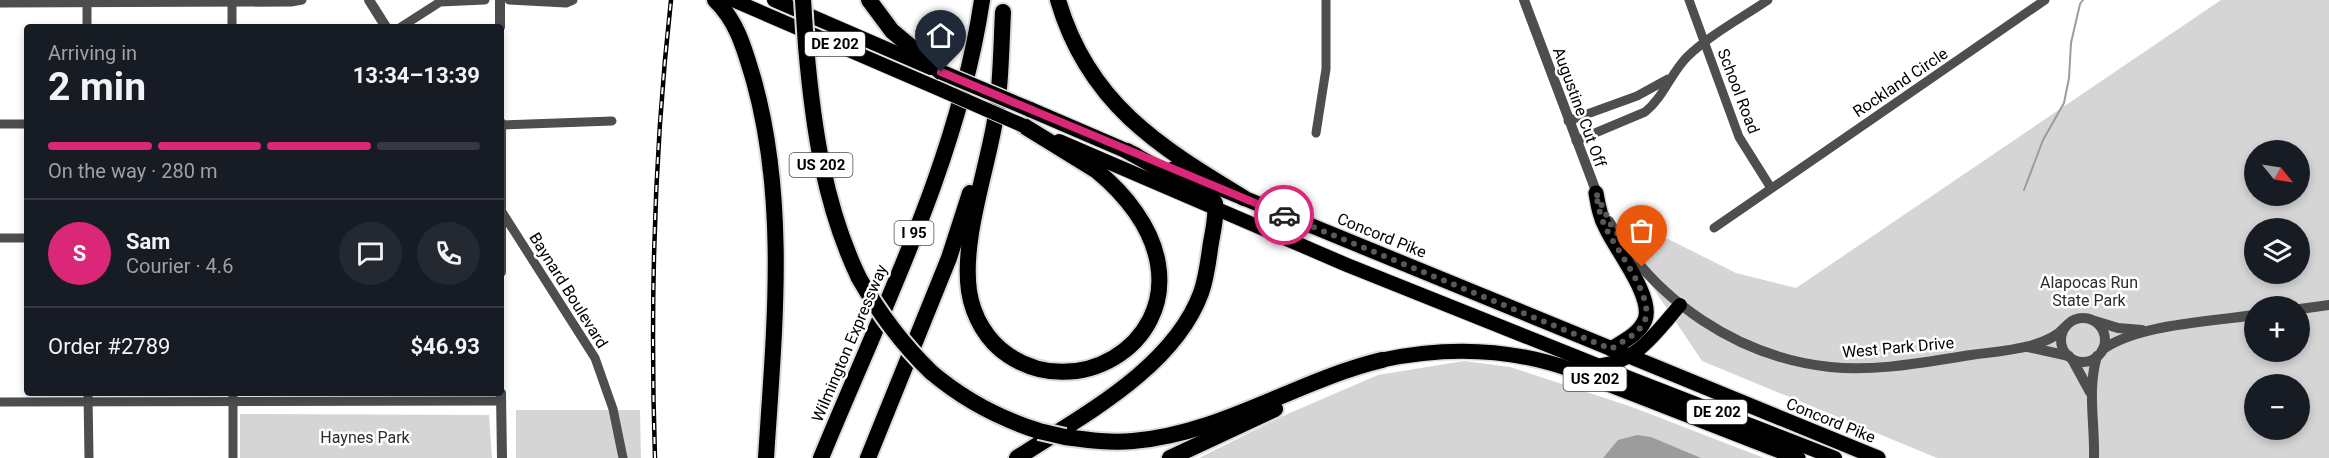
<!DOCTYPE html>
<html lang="en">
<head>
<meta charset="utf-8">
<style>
	body { margin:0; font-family:Roboto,sans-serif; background:#242831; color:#f1f3f6; height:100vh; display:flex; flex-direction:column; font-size:22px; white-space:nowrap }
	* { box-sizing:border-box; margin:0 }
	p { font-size:20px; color:#9ea1a6 }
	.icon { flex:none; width:33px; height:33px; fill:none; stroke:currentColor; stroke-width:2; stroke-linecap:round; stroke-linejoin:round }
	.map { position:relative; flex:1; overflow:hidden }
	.sheet { position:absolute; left:24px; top:24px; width:480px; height:372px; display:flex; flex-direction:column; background:#171b24; border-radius:6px; box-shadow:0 3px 9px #0003 }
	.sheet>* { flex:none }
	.needle { width:39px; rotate:120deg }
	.fabs { position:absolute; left:2244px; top:140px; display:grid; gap:12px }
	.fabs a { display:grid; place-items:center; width:66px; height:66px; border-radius:50%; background:#171b24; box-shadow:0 3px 9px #0003; font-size:30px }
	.pin { position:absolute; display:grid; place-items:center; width:51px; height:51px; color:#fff; margin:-62px -26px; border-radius:50% 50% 50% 0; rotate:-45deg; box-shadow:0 0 6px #0007 }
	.pin .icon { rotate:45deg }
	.courier { position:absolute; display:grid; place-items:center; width:60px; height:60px; margin:-30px; border:4px solid #db2777; border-radius:50%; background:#fff; color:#222; box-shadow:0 2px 8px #0007 }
	.summary em { font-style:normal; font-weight:700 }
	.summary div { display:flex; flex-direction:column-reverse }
	.summary { display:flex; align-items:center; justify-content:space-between; height:102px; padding:0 24px }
	h1 { font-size:39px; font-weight:700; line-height:45px }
	.bar { display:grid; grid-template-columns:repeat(4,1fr); gap:9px 6px; align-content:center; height:72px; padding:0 24px }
	.bar i { height:8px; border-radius:4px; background:#363941 }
	.bar .on { background:#db2777 }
	.bar p { grid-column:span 4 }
	.line { display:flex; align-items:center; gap:15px; padding:0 24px; border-top:2px solid #363941 }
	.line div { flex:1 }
	.round { display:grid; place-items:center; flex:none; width:63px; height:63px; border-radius:32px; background:#242831 }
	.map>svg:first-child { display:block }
</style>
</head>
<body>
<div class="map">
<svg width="2329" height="458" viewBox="0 0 2329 458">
	<rect width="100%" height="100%" fill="#fff"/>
	<g fill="#d5d5d5" fill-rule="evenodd">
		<path d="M2221,0H2329V458H1937L1702,361L1611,225L1668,239L1736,273L1796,288ZM2254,150H2300V195H2254ZM2254,228H2300V273H2254ZM2254,306H2300V351H2254ZM2254,384H2300V429H2254Z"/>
		<polygon points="1464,361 1510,367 1632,407 1764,458 1199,458 1283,416 1378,375"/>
		<polygon points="516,410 640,410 641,458 516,458"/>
		<polygon points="240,414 489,415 492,458 240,458"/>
	</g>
	<polygon fill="#9c9c9c" points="1637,435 1651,437 1701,458 1603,458 1618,440"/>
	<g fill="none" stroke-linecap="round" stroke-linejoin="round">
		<polyline stroke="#9c9c9c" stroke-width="2" points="2024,190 2043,140 2064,103 2069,78 2071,43 2080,4 2083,0"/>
		<g stroke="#dbdbdb" stroke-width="16">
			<g id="primary">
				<polyline points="733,0 937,88"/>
				<polyline points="774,0 931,68"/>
				<polyline points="1059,141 1347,265 1632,379 1835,458"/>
				<path d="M1602,365C1637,362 1658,330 1680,305"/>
			</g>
		</g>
		<g stroke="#dbdbdb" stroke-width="18">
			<g id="trunk">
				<polyline points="1029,109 1136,155"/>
				<polyline points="1173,169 1878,458"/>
				<path d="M1596,193C1598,205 1600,217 1606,228C1616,250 1654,297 1645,320C1639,334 1624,341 1611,349"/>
				<path d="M1382,360C1447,346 1510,348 1572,370L1798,458"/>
			</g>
		</g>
		<g stroke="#dbdbdb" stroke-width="20">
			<g id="motorway">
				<path d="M715,0C738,22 745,51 754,81C788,204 774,332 766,458"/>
				<polyline points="869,0 892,31 941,72"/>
				<path d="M1058,0C1088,103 1158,146 1244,198"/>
				<path d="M1003,12C1001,50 1001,89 994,126C985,176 962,241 969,291C973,317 987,341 1008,355C1076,401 1172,347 1158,264C1152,227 1125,194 1097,171L1024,126"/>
				<path d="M806,46C813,126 824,205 859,278"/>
				<path d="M931,372C964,400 998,418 1039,431"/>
				<path d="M1065,437C1088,440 1110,443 1133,441C1221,434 1298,380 1382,360"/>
				<path d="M821,458C882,309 958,161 982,0"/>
				<polyline points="868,458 949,258 970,193"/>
				<path d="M1017,458C1081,416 1173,369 1201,293C1206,279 1208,264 1210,249C1212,234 1217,218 1215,203L1207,195L1127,151"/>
				<polyline points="1170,458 1275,409"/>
			</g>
		</g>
		<g stroke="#4e4e4e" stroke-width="9">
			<polyline points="509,0 566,3 573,0"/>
			<polyline points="1689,0 1739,137 1771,188"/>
			<polyline points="0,3 291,2 302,0"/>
			<polyline points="87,27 87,0"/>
			<polyline points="232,27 232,0"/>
			<polyline points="401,27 440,2 485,0"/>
			<polyline points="1568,121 1637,96 1668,79"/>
			<polyline points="0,124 27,124"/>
			<polyline points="501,125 612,121"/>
			<polyline points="1316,133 1326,69 1326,0"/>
			<path d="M1576,141L1645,112C1663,98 1671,73 1687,57C1708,36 1743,17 1768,0"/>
			<polyline points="502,212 595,358 613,409 623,458"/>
			<polyline points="1714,228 2045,0"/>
			<polyline points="0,238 27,238"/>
			<polyline points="88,393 89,458"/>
			<polyline points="233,393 233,458"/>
			<polyline points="0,402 501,401"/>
		</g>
		<g stroke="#4e4e4e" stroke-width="10">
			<polyline points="369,0 386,27"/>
			<polyline points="500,0 500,27"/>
			<polyline points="1524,0 1599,199"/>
			<polyline points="501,123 501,272"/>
			<path d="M1609,221C1655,301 1738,357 1830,367C1876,372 1925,362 1971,355C1998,351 2047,349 2065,327"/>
			<polyline points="2300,309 2329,305"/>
			<circle cx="2083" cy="340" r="22"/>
			<polyline points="2095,321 2118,328 2142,330"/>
			<polyline points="2028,347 2069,356"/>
			<path d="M2102,350C2138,324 2210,322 2254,315"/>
			<polyline points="2072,359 2090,392"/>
			<polyline points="501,393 502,458"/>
			<path d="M2094,458C2095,423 2087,390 2097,356"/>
		</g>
		<use href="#primary" stroke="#000" stroke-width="14"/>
		<use href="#trunk" stroke="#000" stroke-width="15"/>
		<use href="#motorway" stroke="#000" stroke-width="16"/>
		<g stroke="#000" stroke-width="4.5">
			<path id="rail" d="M655,458C650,305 654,152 671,0"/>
		</g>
		<use href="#rail" stroke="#fff" stroke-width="2" stroke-dasharray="7" stroke-linecap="butt"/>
		<g stroke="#dbdbdb" stroke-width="16" stroke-linecap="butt">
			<polyline id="primary-bridge" points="937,88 1024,126"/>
		</g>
		<g stroke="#dbdbdb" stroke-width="18" stroke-linecap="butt">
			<polyline id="trunk-bridge" points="941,72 1029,109"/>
		</g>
		<g stroke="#dbdbdb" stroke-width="20" stroke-linecap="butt">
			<g id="motorway-bridge">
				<polyline points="803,0 806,46"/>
				<path d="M859,278C879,313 902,344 931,372"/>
				<polyline points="1039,431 1065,437"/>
			</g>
		</g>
		<use href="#primary-bridge" stroke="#000" stroke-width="14"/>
		<use href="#trunk-bridge" stroke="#000" stroke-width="15"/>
		<use href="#motorway-bridge" stroke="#000" stroke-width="16"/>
	</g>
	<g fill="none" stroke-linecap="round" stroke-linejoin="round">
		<path stroke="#595959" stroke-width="6" stroke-dasharray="0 10.8" d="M1284,215L1611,349C1623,341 1639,334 1645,320C1654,296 1616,250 1606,228C1600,217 1598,205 1596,193L1611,225L1642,267"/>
		<polyline stroke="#db2777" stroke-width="8" points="941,72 1284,215"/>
	</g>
	<g text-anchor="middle" stroke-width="5" stroke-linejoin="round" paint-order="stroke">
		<g fill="#fff" stroke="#4c4c4c" stroke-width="1.5">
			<rect x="805" y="32" width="60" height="24" rx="4.5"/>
			<rect x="789.5" y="153" width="63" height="24" rx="4.5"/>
			<rect x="894.5" y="221" width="39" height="24" rx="4.5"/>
			<rect x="1563.5" y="367" width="63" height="24" rx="4.5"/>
			<rect x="1687" y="400" width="60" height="24" rx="4.5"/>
		</g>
		<g font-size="15" font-weight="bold" fill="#000">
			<text x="835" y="49">DE 202</text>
			<text x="821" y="170">US 202</text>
			<text x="914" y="238">I 95</text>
			<text x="1595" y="384">US 202</text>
			<text x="1717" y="417">DE 202</text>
		</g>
		<g font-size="16" fill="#000" stroke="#fff">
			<text transform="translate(1900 82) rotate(-34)" y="6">Rockland Circle</text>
			<text transform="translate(1739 91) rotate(69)" y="6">School Road</text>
			<text transform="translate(1580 107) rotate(70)" y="6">Augustine Cut Off</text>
			<text transform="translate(1382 235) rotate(22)" y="6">Concord Pike</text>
			<text transform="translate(569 290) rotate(58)" y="6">Baynard Boulevard</text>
			<text transform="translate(849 343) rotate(-67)" y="6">Wilmington Expressway</text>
			<text transform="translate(1898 347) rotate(-5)" y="6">West Park Drive</text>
			<text transform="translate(1831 420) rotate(22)" y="6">Concord Pike</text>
		</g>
		<g font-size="16" fill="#2c2c2c" stroke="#fff">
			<text x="2089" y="288">Alapocas Run<tspan x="2089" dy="18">State Park</tspan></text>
			<text x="365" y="443">Haynes Park</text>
		</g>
	</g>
</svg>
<div class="fabs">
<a><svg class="needle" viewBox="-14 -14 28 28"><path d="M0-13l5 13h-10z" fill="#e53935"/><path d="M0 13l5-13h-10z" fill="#9ea1a6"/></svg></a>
<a><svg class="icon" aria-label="layers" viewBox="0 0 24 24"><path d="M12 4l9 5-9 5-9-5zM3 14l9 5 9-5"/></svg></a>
<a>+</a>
<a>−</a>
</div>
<div class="pin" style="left:1642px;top:267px;background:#ea580c"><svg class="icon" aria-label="bag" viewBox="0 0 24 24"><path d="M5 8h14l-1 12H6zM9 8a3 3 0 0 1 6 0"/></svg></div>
<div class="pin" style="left:941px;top:72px;background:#1f2937"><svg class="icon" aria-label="home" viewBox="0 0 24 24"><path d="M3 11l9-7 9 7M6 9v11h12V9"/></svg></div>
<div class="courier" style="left:1284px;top:215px"><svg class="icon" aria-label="car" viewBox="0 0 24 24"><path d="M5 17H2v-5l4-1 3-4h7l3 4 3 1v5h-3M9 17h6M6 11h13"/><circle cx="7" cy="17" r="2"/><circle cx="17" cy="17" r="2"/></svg></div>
<section class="sheet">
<div class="summary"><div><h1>2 min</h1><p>Arriving in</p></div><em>13:34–13:39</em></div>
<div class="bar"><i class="on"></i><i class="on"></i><i class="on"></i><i></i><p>On the way · 280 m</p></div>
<div class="line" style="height:108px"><b class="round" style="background:#db2777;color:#fff">S</b><div><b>Sam</b><p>Courier · 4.6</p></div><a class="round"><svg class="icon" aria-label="chat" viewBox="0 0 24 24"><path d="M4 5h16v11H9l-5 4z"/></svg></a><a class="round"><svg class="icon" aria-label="phone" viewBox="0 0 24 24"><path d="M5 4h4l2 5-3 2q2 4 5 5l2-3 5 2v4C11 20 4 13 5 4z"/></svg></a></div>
<div class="line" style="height:78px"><div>Order #2789</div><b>$46.93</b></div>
</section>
</div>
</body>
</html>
